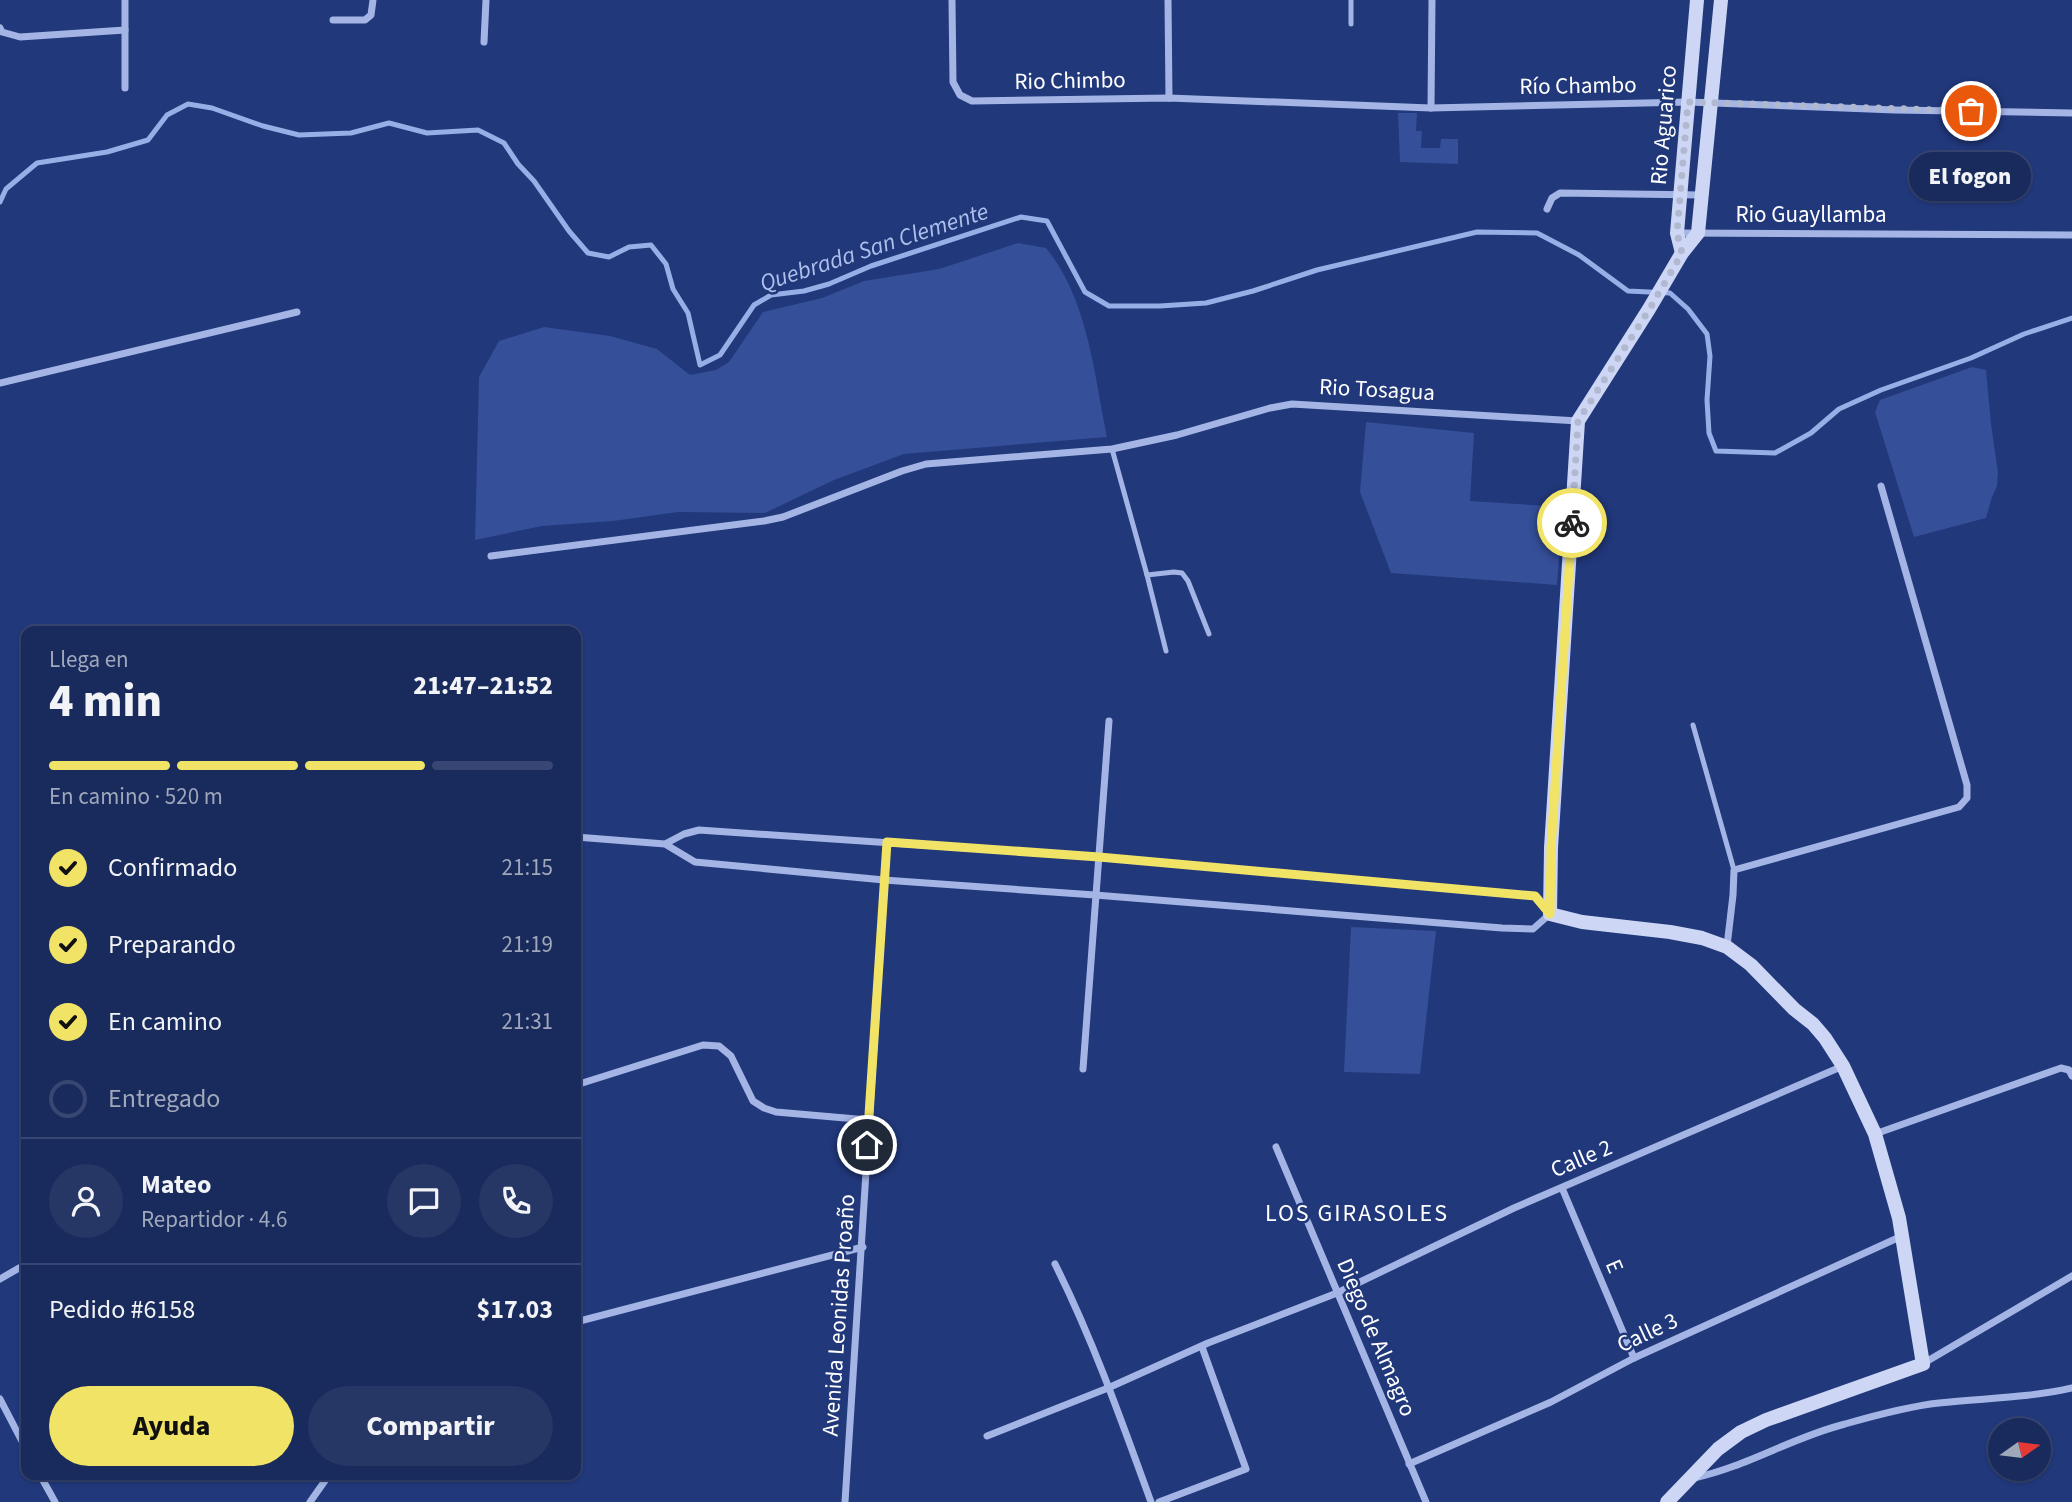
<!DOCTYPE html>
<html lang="es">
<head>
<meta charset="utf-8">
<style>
	body { margin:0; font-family:"Source Sans 3",sans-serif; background:#263665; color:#f1f3f6; height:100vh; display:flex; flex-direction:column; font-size:26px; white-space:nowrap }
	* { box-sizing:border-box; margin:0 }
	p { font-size:23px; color:#9fa7bb }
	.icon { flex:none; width:38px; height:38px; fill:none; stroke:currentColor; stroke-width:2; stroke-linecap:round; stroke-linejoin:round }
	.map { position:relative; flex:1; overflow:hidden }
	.drawer { position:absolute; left:21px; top:626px; width:560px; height:854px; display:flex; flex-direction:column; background:#192a5c; border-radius:14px; box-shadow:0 2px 5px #0004,0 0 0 2px #374672 }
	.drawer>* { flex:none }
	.needle { width:46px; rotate:76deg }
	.fabs { position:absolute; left:1988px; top:1418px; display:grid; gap:14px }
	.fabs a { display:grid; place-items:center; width:63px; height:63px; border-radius:50%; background:#192a5c; box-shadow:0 2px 5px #0004,0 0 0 2px #374672; font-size:35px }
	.pin { position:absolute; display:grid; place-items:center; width:60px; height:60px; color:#fff; margin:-30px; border:4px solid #fff; border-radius:50%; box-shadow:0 2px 7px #0007 }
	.courier { position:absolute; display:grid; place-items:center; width:70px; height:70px; margin:-35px; border:5px solid #f1e366; border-radius:50%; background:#fff; color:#222; box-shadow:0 2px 9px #0007 }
	.bubble { position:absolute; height:49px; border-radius:24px; background:#192a5c; box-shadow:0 2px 5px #0004,0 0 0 2px #374672; font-size:23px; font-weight:800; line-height:49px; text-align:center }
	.headline em { font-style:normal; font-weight:800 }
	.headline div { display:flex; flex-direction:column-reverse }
	.headline { display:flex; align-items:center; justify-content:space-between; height:119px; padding:0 28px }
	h1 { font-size:46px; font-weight:800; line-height:52px }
	.bar { display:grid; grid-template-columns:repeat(4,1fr); gap:10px 7px; align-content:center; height:84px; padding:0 28px }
	.bar i { height:9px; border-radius:5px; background:#374672 }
	.bar .active { background:#f1e366 }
	.bar p { grid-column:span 4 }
	.line { display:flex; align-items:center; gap:18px; padding:0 28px; border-top:2px solid #374672 }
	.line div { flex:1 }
	.round { display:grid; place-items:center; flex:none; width:74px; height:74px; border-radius:37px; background:#263665 }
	ol { padding:0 28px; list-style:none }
	li { display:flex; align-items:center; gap:21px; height:77px }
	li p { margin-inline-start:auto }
	li .icon { padding:7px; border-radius:50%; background:#f1e366; color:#111; stroke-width:4 }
	li:last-child { color:#9fa7bb }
	li i { width:38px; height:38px; border:4px solid #374672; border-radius:50% }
	.cta { display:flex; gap:14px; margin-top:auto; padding:14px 28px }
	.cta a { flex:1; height:80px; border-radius:42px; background:#f1e366; color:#111; font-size:28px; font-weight:800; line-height:80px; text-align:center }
	.cta a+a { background:#263665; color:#f1f3f6 }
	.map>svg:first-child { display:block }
</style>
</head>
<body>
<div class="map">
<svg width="2072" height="1502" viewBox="0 0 2072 1502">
	<rect width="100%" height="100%" fill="#21387b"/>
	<g fill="#354f98">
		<polygon points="1398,113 1417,113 1416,131 1422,131 1421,148 1440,148 1441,139 1458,139 1458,164 1400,162"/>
		<path d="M1018,243L1046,248C1088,299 1094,374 1107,437L904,454L834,480L765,513L678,512L613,521L542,526L475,540L479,377L499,341L544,327L610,336L657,349L690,375L716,370L729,362L763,312L822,298L864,281L939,269Z"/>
		<polygon points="1972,367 1986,370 1991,424 1998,473 1997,486 1992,497 1986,518 1914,537 1875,412 1880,400"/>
		<polygon points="1366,422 1474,433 1470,501 1563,507 1557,585 1391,573 1360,492"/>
		<polygon points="1351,927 1436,931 1420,1074 1344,1072"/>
	</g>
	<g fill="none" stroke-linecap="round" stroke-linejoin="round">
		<polyline stroke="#98aee6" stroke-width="5" points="0,202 6,189 37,163 107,152 148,140 167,115 188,104 212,108 263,126 299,135 351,133 389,123 427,133 478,130 504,143 518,164 534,181 569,231 588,253 609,257 629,247 651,245 666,264 673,289 688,313 700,365 720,355 754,305 771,295 804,291 829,284 871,266 1021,217 1047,221 1085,292 1109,306 1160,306 1206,303 1253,291 1317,270 1477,232 1537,233 1579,255 1628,291 1670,293 1688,309 1707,334 1710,356 1707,400 1709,433 1716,451 1775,453 1811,433 1839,409 1881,390 1971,358 2024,334 2072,318"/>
		<g stroke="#a4b5e5" stroke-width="5">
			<polyline points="1351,24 1351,0"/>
			<polyline points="1112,449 1147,575 1174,572 1182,573 1188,581 1209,634"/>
			<polyline points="1147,575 1166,651"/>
			<polyline points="1693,725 1734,870"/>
		</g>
		<g stroke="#a4b5e5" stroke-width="7">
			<polyline points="952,0 953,82 960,95 972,101 1169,98 1431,108 1688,102 1895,110 2072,113"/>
			<polyline points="1168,0 1169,98"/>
			<polyline points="333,20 365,20 371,15 373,0"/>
			<polyline points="0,28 2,32 20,37 125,30"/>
			<polyline points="484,42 486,0"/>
			<polyline points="125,88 125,0"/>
			<polyline points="1431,108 1432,0"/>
			<polyline points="1547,209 1552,198 1560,193 1701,195"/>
			<polyline points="1677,233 2072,235"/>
			<polyline points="0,383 297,312"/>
			<polyline points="491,556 764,521 783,517 902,471 926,464 1112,449 1177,435 1270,408 1292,404 1578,421"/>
			<polyline points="576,837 665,844 695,862 884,880 1095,895 1502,928 1533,929 1550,914 1535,896 1099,857 699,830 684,834 665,844"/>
			<polyline points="1727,946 1733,895 1734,870 1959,807 1967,798 1967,785 1881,486"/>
			<polyline points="1083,1069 1109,721"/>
			<polyline points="576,1085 703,1045 719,1046 731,1056 753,1101 764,1108 776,1112 868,1120"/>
			<polyline points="1875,1134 2061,1068 2069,1070 2072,1076"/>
			<polyline points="1276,1147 1426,1502"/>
			<polyline points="1562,1188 1634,1358"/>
			<path d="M1055,1264C1093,1340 1122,1422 1151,1502"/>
			<polyline points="0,1279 26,1264"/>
			<polyline points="576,1322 863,1247"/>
			<polyline points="1924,1363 2072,1276"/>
			<polyline points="0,1399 26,1449"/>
			<polyline points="987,1436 1108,1388 1208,1343 1337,1293 1514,1208 1843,1066"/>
			<polyline points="1409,1464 1551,1402 1634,1358 1902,1236"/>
			<polyline points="40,1475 55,1502"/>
			<path d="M1694,1478C1746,1467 1793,1437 1845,1424C1873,1416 1911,1406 1939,1403C1984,1398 2028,1398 2072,1388"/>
			<polyline points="310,1502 329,1475"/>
			<polyline points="845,1502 887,842"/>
			<polyline points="1159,1502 1246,1469 1202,1347"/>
		</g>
		<g stroke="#cdd7f5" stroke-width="14">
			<polyline points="1682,253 1677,233 1697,0"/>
			<polyline points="1667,1502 1718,1449 1741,1432 1766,1420 1923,1364 1899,1218 1875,1134 1843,1066 1825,1038 1813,1024 1794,1009 1751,965 1727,947 1702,938 1670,932 1582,922 1550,914 1551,848 1578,421 1649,309 1682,253 1698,233 1721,0"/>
		</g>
	</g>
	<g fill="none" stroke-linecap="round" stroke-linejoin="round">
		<polyline stroke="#b1b9d1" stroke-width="7" stroke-dasharray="0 12.6" points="1572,523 1578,421 1649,310 1682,253 1677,233 1688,102 1971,111"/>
		<polyline stroke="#f1e366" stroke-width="9" points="867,1145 887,842 1099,857 1535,896 1550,914 1551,848 1572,523"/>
	</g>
	<g text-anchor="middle" stroke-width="5" stroke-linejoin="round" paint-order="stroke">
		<g font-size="23" fill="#fff" stroke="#21387b">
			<text transform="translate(1070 80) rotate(-1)" y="8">Rio Chimbo</text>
			<text transform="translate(1578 85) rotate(-1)" y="8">Río Chambo</text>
			<text transform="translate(1663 125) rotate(-85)" y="8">Rio Aguarico</text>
			<text x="1811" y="222">Rio Guayllamba</text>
			<text transform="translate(1377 389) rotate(3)" y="8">Rio Tosagua</text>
			<text transform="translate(1581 1158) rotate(-23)" y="8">Calle 2</text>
			<text transform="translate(1615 1266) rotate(67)" y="8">E</text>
			<text transform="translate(838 1315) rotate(-86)" y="8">Avenida Leonidas Proaño</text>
			<text transform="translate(1647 1332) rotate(-25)" y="8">Calle 3</text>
			<text transform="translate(1377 1337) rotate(67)" y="8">Diego de Almagro</text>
		</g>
		<g font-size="24" font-style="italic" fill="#afc0ed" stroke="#21387b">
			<text transform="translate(874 247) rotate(-18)" y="8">Quebrada San Clemente</text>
		</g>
		<g font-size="24" letter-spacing="2" fill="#fff" stroke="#21387b">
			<text x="1357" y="1221">LOS GIRASOLES</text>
		</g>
	</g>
</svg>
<div class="fabs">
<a><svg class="needle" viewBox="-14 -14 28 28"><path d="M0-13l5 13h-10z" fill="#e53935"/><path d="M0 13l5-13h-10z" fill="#9fa7bb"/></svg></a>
</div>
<div class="pin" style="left:1971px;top:111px;background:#ea580c"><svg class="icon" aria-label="bag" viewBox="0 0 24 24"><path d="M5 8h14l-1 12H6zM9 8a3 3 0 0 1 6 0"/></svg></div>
<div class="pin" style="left:867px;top:1145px;background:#1f2937"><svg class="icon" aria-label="home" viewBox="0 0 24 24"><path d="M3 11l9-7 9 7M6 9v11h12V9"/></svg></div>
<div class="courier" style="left:1572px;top:523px"><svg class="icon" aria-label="bike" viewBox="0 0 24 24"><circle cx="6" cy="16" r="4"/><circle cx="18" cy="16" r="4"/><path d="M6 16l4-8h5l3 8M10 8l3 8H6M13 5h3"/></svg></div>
<div class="bubble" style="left:1909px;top:152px;width:122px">El fogon</div>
<section class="drawer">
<div class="headline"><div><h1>4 min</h1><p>Llega en</p></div><em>21:47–21:52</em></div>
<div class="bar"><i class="active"></i><i class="active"></i><i class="active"></i><i></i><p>En camino · 520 m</p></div>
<ol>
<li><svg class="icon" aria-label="check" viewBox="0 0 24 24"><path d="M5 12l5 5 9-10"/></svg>Confirmado<p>21:15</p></li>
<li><svg class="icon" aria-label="check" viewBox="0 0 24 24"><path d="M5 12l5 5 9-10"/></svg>Preparando<p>21:19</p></li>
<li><svg class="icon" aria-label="check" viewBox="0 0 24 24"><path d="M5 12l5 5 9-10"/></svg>En camino<p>21:31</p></li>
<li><i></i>Entregado</li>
</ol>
<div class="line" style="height:126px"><a class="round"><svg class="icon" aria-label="person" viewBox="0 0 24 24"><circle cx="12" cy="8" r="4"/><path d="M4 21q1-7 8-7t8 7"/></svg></a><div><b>Mateo</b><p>Repartidor · 4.6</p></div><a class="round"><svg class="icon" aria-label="chat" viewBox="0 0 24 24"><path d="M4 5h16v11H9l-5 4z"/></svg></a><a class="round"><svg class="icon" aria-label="phone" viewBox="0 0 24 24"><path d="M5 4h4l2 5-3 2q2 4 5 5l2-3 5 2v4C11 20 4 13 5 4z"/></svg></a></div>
<div class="line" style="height:91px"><div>Pedido #6158</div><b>$17.03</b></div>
<div class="cta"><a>Ayuda</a><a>Compartir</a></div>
</section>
</div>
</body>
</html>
